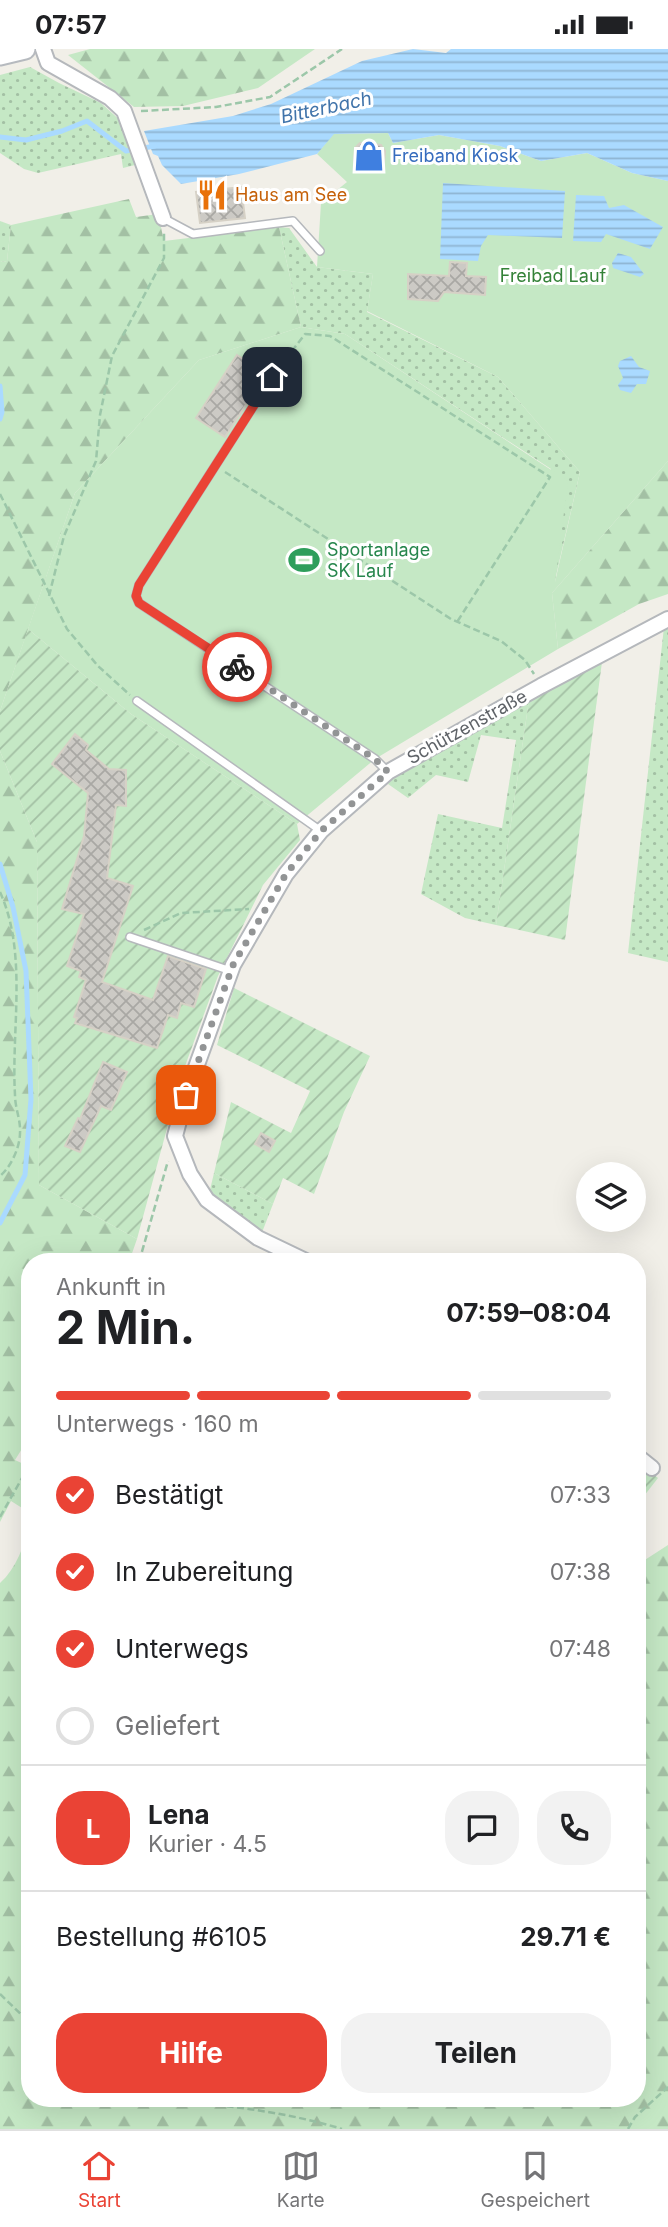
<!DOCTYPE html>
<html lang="de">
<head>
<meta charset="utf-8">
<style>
	body { margin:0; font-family:Inter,sans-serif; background:#f2f2f2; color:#202124; height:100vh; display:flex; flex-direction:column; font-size:26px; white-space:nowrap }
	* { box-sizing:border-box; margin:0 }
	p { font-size:23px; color:#757577 }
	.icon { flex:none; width:38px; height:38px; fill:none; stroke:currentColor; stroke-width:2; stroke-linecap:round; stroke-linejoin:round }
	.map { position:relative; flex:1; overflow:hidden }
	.sheet { position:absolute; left:21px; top:1204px; width:625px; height:854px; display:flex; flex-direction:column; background:#fff; border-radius:28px; box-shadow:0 7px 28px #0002 }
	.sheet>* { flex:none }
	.tools { position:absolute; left:576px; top:1113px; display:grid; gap:14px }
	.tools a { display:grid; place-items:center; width:70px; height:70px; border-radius:50%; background:#fff; box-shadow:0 7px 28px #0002; font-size:35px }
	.pin { position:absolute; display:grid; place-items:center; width:60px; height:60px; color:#fff; margin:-30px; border-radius:14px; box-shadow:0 4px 10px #0006 }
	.courier { position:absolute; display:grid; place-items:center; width:70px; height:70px; margin:-35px; border:5px solid #ea4335; border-radius:50%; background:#fff; color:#222; box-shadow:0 2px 9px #0007 }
	.headline em { font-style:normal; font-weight:700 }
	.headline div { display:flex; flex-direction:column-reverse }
	.headline { display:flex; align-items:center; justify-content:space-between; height:119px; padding:0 35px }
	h1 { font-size:46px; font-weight:700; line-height:52px }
	.bar { display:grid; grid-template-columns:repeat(4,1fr); gap:10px 7px; align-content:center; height:84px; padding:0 35px }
	.bar i { height:9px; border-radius:5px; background:#e0e0e0 }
	.bar .active { background:#ea4335 }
	.bar p { grid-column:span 4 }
	.line { display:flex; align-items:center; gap:18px; padding:0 35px; border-top:2px solid #e0e0e0 }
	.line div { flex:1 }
	.round { display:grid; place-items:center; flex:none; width:74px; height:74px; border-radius:28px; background:#f2f2f2 }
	ol { padding:0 35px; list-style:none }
	li { display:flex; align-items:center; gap:21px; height:77px }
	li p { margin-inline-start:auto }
	li .icon { padding:7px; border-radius:50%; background:#ea4335; color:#fff; stroke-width:4 }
	li:last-child { color:#757577 }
	li i { width:38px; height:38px; border:4px solid #e0e0e0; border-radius:50% }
	.button { display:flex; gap:14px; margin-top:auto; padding:14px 35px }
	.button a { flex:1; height:80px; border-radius:28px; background:#ea4335; color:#fff; font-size:28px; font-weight:700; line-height:80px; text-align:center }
	.button a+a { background:#f2f2f2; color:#202124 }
	.status { display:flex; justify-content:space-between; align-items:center; height:49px; padding:0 35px; background:#fff; direction:ltr }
	.status svg { height:19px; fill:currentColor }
	.dock { display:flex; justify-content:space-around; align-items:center; height:98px; border-top:2px solid #e0e0e0; background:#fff; font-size:19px; color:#757577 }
	.dock a { display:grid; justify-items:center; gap:4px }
	.dock .active { color:#ea4335 }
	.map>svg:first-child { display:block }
</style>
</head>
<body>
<div class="status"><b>07:57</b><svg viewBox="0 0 49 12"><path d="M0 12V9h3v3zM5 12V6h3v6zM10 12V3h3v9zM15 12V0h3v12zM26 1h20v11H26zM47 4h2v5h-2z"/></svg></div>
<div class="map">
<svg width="668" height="2080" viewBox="0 0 668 2080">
	<defs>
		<pattern id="grass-dots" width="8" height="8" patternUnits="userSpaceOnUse" patternTransform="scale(1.75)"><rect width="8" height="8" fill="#c5e8c5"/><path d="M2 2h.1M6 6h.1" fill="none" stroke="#a3c0a4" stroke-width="1.8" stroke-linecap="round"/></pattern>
		<pattern id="forest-firs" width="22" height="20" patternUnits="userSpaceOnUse" patternTransform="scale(1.75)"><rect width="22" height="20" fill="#c5e8c5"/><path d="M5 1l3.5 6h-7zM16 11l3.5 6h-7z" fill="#a3c0a4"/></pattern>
		<pattern id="garden-furrows" width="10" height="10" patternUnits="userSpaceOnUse" patternTransform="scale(1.75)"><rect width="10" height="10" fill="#c5e8c5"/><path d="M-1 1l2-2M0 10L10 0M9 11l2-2" fill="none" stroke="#a3c0a4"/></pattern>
		<pattern id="water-rules" width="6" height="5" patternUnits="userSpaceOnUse" patternTransform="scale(1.75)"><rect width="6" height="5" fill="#aadaff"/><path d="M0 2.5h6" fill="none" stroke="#8eb4d2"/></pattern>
		<pattern id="building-cross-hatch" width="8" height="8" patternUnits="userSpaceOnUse" patternTransform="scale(1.75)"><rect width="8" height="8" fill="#cccac5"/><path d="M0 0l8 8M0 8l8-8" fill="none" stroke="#a9a8a4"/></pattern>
	</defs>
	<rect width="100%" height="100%" fill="#f1efe8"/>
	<g fill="url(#grass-dots)">
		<polygon points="30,18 59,34 101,54 123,74 135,116 123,119 121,105 38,124 24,120 0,104 0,26"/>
		<polygon points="0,172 11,176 7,212 0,213"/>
		<polygon points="279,178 289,179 317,218 373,225 367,263 498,328 580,423 552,544 558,600 540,435 551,420 345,285 301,278"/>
		<polygon points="668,576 668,913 628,904 664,578"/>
		<polygon points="529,651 496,876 465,869 421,845 438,765 502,779 516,691 481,686 468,733 436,726 408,749 388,735 396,726"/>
		<polygon points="214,1124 273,1155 261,1186 209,1145"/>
	</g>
	<g fill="url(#forest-firs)">
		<polygon points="90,0 315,0 258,39 183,57 134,58 68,6"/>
		<polygon points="129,150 136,168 158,165 164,192 279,178 301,278 199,311 75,444 0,662 0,213 7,212 11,176"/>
		<polygon points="668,412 668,545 639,555 558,600 552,544"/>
		<polygon points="0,702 37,793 39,1136 137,1190 129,1213 30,1213 30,1387 15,1411 30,1418 30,1464 11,1452 0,1473"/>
		<path d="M30,1469V2049H637V1516L668,1496V2080H0V1534C18,1518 26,1492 30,1469Z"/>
	</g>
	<polygon fill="#c5e8c5" points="388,84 393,94 439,86 500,97 541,112 587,104 632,124 668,132 668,412 552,544 558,600 375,710 297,775 131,665 28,580 75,444 199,311 301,278 345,285 568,432 555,533 580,423 498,328 367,262 373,225 317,218 321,154 347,133 317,105 333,85"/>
	<g fill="url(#garden-furrows)">
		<polygon points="28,580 131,665 297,775 300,791 263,836 218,927 181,1028 137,1190 39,1136 37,793 0,702 0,662"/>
		<polygon points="602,613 565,891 496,876 529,651"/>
		<polygon points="234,939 370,1007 344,1063 314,1145 283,1129 273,1155 214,1124 231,1053 291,1084 310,1042 217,996"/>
		<polygon points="637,1413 658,1429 637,1456"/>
	</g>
	<g fill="url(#water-rules)">
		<polygon points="413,0 446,4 451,0 668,0 668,132 632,124 587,104 541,112 500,97 439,86 393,94 388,84 334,85 317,105 239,125 181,135 162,116 158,107 153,105 144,82 233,67 271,55 362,12"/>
		<polygon points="443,134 565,142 562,189 488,186 481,197 478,212 440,210"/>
		<polygon points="576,146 604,147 609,159 624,156 663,178 650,200 606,185 601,193 573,192"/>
		<polygon points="618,204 631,208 644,225 640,228 613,219 612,214"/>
		<polygon points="631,307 639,318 650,322 646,335 637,335 631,344 620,341 618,336 623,329 618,317 620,312"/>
	</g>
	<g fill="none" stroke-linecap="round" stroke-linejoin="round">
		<g stroke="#aadaff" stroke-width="5">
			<polyline points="0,88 26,91 62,82 87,72 126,102 155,97"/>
			<polyline points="0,337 2,363 0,370"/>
			<polyline points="0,815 13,858 26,922 31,1050 25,1126 0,1174"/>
		</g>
	</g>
	<g fill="url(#building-cross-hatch)" stroke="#d6d1c6" stroke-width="2">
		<polygon points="360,94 381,96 385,102 384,114 379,119 358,117 354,113 355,99"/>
		<polygon points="241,138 245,169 200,174 196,143"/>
		<polygon points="450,213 467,214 466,227 486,228 485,246 444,243 438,252 408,250 408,225 449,227"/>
		<polygon points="237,306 266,325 225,388 196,369"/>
		<polygon points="75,685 88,696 86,701 109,720 126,721 126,757 116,756 107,829 133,837 102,933 153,951 168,907 206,920 194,958 181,954 177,969 168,966 157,999 75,974 77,969 74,968 86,931 79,928 81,922 67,917 84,865 62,860 84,787 88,744 52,715"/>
		<polygon points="103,1013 127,1023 111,1061 101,1057 80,1103 65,1097 78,1069 80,1070"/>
		<polygon points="261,1084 275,1092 269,1103 255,1095"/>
	</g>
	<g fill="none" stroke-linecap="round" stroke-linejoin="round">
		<g stroke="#b5b8bc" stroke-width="10">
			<g id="lane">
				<polyline points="163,169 193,185 293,172 320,202"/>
				<polyline points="272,328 139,536 136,547 139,554 375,710 388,723"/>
				<polyline points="137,652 321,782"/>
				<polyline points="130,888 231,922"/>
			</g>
		</g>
		<g stroke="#b5b8bc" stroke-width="18">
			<g id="street">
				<polyline points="43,0 48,14 110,49 124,62 163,169"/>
				<polyline points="308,1213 258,1189 207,1151 190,1125 175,1087 186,1046 233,916 286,825 321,782 388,723 541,637 668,570"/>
				<polyline points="637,1407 652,1419"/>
			</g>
		</g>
		<g stroke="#b6babf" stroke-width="23">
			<polyline id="secondary" points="0,6 25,0"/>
		</g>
		<g stroke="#9cc7a9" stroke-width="2.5" stroke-dasharray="7 3.5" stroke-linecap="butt">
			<polyline points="141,62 216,58 270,48 342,0"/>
			<polyline points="279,319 305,285 330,287 550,428 457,573"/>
			<polyline points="225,423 451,570 501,592 525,611 534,625"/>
			<polyline points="0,445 67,580 98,617 130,646"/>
			<polyline points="49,547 64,487 96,412 100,366 112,307 164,209 164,183"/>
			<path d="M0,843C28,905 11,980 15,1046C15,1059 21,1072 20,1084C20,1098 11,1118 0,1127"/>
			<polyline points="144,881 181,864 249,860"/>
			<polyline points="139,1213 168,1112"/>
			<polyline points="0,1468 30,1415"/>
			<polyline points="0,1945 30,1974"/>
			<path d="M143,2049C210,2055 277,2060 342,2080"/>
			<polyline points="628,2080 635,2068 668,2038"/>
		</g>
		<use href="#lane" stroke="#fff" stroke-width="7"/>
		<use href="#street" stroke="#fff" stroke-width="14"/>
		<use href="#secondary" stroke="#fff" stroke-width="19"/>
	</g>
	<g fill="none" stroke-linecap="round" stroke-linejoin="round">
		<polyline stroke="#929495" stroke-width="7" stroke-dasharray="0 12.6" points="186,1046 233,916 286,825 321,782 388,723 375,710 237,618"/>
		<polyline stroke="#ea4335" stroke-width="9" points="237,618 139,554 136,547 139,536 272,328"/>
	</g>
	<defs>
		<g id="shop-bare" transform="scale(2.415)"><path d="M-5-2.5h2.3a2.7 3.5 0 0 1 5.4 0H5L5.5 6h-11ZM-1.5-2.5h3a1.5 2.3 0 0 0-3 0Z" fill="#3f7fe0" stroke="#fff" stroke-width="2.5" paint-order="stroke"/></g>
		<g id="restaurant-bare" transform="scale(2.415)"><path d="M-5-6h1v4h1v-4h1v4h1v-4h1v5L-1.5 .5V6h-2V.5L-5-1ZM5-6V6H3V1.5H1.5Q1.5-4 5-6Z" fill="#e8710a" stroke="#fff" stroke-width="2.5" paint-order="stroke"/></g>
		<g id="stadium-bare" transform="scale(2.415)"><path d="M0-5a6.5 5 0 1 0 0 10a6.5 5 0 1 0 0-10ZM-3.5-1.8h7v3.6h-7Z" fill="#2e9e5b" stroke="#fff" stroke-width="2.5" paint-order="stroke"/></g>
	</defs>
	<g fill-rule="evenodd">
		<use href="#shop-bare" x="369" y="107"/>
		<use href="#restaurant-bare" x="212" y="146"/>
		<use href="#stadium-bare" x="304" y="511"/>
	</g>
	<g text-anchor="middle" stroke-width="6" stroke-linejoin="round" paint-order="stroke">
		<g font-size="18" fill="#366cbe" stroke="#fff" text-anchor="start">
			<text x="392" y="113">Freiband Kiosk</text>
		</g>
		<g font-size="18" fill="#c56008" stroke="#fff" text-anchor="start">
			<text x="235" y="152">Haus am See</text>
		</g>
		<g font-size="18" fill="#348238" stroke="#fff">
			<text x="553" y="233">Freibad Lauf</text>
		</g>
		<g font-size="18" fill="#27864d" stroke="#fff" text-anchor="start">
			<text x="327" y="507">Sportanlage<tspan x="327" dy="21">SK Lauf</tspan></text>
		</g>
		<g font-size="18" fill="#5f6368" stroke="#fff">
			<text transform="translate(467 678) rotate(-29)" y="6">Schützenstraße</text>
		</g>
		<g font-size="19" font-style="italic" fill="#4174aa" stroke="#fff">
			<text transform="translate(326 58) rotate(-12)" y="7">Bitterbach</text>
		</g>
	</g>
</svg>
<div class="tools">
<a><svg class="icon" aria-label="layers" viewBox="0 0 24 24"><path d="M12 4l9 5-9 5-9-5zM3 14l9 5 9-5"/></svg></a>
</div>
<div class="pin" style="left:186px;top:1046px;background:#ea580c"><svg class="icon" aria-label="bag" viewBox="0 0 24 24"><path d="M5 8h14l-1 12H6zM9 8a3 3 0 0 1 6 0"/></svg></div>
<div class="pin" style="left:272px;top:328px;background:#1f2937"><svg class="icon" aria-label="home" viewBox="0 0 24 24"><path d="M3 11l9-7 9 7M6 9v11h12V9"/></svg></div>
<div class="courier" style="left:237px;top:618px"><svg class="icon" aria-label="bike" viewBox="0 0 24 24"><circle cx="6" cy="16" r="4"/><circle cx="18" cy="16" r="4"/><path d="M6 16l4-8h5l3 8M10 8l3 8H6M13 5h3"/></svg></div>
<section class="sheet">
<div class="headline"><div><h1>2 Min.</h1><p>Ankunft in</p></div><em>07:59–08:04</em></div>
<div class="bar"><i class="active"></i><i class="active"></i><i class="active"></i><i></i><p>Unterwegs · 160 m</p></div>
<ol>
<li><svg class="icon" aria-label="check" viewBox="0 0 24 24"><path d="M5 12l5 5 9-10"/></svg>Bestätigt<p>07:33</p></li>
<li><svg class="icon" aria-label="check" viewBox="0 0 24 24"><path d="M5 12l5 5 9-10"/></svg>In Zubereitung<p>07:38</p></li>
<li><svg class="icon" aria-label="check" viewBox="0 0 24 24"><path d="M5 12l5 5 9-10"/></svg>Unterwegs<p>07:48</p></li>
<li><i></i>Geliefert</li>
</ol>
<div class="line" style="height:126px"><b class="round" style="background:#ea4335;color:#fff">L</b><div><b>Lena</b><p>Kurier · 4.5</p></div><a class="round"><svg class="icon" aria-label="chat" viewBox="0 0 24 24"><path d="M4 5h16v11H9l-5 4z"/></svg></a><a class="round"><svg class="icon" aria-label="phone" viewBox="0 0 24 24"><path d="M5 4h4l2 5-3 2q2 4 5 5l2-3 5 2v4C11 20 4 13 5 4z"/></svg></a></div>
<div class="line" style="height:91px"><div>Bestellung #6105</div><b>29.71 €</b></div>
<div class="button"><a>Hilfe</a><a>Teilen</a></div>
</section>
</div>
<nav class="dock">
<a class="active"><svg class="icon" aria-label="home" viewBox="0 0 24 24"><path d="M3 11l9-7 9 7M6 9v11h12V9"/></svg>Start</a>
<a><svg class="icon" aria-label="map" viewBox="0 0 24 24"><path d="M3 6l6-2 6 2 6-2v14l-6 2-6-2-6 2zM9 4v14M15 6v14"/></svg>Karte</a>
<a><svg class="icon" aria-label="saved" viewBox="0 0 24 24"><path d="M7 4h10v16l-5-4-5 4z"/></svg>Gespeichert</a>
</nav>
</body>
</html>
